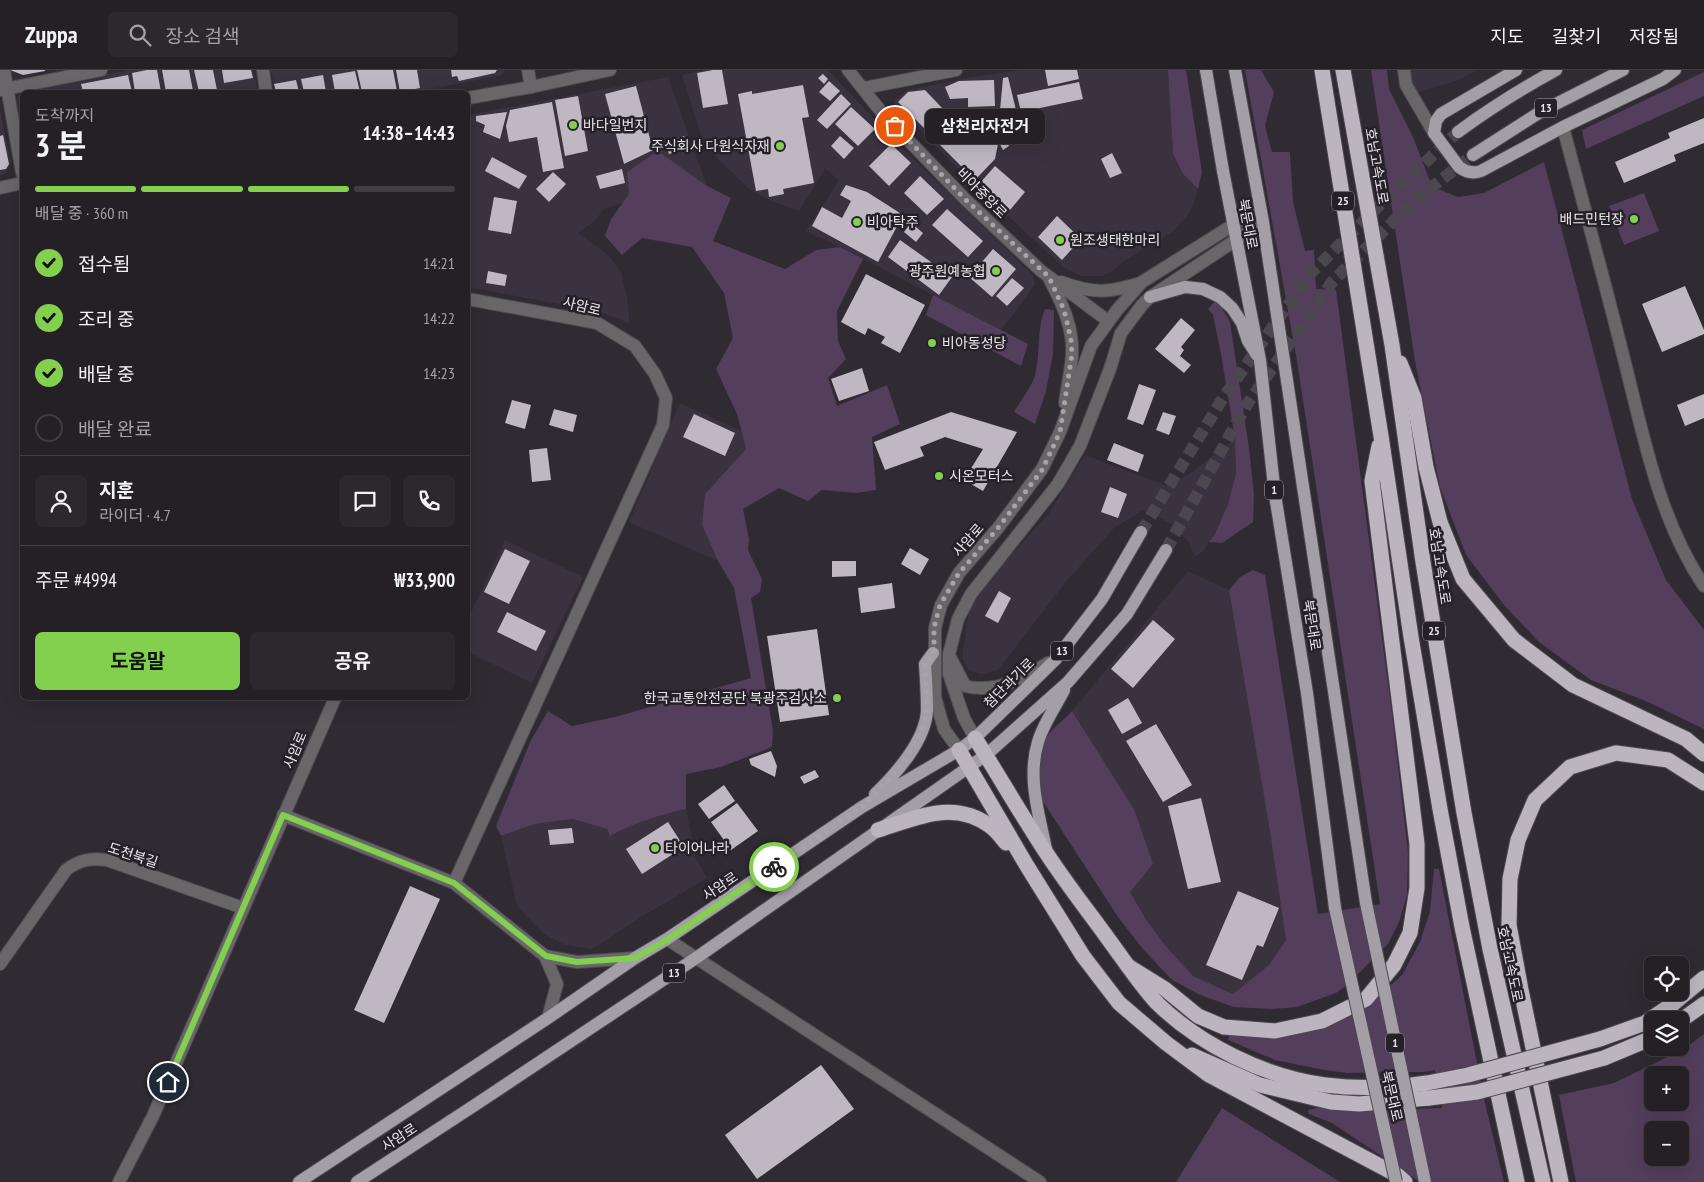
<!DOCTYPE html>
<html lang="ko">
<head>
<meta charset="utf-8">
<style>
	body { margin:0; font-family:"PT Sans Narrow","Noto Sans KR",sans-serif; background:#2c282e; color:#f1f3f6; height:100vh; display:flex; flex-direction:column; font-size:19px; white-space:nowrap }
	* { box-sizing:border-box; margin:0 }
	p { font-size:16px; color:#a3a3a7 }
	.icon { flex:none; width:28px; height:28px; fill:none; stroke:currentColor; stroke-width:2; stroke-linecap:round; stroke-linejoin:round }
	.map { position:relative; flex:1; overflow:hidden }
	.drawer { position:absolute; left:20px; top:20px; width:450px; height:610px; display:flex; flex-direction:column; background:#242026; border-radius:8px; box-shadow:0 5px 20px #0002,0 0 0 1px #413e43 }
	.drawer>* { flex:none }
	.controls { position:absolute; left:1644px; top:886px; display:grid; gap:10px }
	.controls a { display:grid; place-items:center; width:45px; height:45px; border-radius:8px; background:#242026; box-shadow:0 5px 20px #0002,0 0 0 1px #413e43; font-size:25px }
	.pin { position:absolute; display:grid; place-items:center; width:42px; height:42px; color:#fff; margin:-21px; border:2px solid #fff; border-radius:50%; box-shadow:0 1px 5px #0007 }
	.courier { position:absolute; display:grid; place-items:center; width:50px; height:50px; margin:-25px; border:4px solid #83d04e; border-radius:50%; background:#fff; color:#222; box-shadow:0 1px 6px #0007 }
	.bubble { position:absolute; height:35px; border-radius:8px; background:#242026; box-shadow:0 5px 20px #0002,0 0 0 1px #413e43; font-size:16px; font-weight:700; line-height:35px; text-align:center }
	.head em { font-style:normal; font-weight:700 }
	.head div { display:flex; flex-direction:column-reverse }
	.head { display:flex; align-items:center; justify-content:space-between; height:85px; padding:0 15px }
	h1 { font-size:32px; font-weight:700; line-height:38px }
	.bar { display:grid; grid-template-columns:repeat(4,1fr); gap:8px 5px; align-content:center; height:60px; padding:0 15px }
	.bar i { height:6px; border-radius:4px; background:#413e43 }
	.bar .selected { background:#83d04e }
	.bar p { grid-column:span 4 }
	.line { display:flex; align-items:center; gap:12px; padding:0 15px; border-top:1px solid #413e43 }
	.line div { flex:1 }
	.round { display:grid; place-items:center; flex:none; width:52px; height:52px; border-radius:8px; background:#2c282e }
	ol { padding:0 15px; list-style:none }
	li { display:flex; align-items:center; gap:15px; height:55px }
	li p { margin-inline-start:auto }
	li .icon { padding:5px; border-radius:50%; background:#83d04e; color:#111; stroke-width:4 }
	li:last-child { color:#a3a3a7 }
	li i { width:28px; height:28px; border:2px solid #413e43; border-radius:50% }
	.button { display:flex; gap:10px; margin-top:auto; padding:10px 15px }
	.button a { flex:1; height:58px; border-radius:8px; background:#83d04e; color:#111; font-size:20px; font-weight:700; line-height:58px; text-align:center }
	.button a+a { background:#2c282e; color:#f1f3f6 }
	header { display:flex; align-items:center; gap:30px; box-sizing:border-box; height:70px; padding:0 25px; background:#242026; border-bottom:1px solid #413e43 }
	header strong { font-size:24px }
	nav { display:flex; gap:28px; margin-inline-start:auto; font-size:18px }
	.search { width:350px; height:45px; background:#2c282e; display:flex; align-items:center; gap:12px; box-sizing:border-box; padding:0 18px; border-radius:8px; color:#a3a3a7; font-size:19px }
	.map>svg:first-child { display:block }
</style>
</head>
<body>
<header>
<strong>Zuppa</strong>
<div class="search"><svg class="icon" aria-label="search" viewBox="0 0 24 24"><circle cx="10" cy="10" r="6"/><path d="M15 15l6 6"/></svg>장소 검색</div>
<nav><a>지도</a><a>길찾기</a><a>저장됨</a></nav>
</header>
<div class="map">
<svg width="1704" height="1112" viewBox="0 0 1704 1112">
	<rect width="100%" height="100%" fill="#302a33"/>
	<g fill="#3b323f">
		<polygon points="129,0 253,0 258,22 22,22 22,56 17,29 22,21"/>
		<polygon points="271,0 505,0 502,5 416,22 275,22"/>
		<polygon points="703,0 828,0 895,71 1033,205 1035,214 1025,229 1001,260 840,177 806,161 839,110 825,99 799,141 772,131 749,119 708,79 701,65 682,5"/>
		<polygon points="1020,0 1168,0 1173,83 1183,104 1198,119 1194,133 1188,145 1172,162 1122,192 1114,200 1102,206 1081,206 1062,196 966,107 894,34 895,29 908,20 967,8"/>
		<polygon points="1410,0 1478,0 1456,11 1414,23"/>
		<polygon points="668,7 707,116 658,82 623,133 603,139 597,149 578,163 608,185 621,202 627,228 630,254 601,242 468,217 468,45"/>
		<polygon points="0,40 11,93 5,104 0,105"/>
		<polygon points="680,333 742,361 746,379 705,424 702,455 718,491 629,452"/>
		<polygon points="1235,369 1236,404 1228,434 1215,464 1203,481 1195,487 1188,471 1172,454 1143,440 1114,458 1064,514 998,600 981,604 969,600 962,588 969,540 993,505 1049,443 1085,385 1165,415 1188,405"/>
		<polygon points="505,470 583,507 532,613 468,582 468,549"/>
		<polygon points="1188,501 1229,520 1270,762 1286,870 1269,895 1233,924 1193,906 1165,875 1147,851 1130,822 1134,739 1072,641"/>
		<polygon points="686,739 696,789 707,808 638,849 592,879 565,875 544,864 517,836 501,766 535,754 573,749 607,759 610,766 627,756 664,744"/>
	</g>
	<g fill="#533e5c" fill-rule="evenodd">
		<polygon points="1168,0 1186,0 1202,102 1198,119 1183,104 1173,84"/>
		<path d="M1245,0H1261L1274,22L1265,56L1272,82H1290L1293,132L1305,181L1314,180L1316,219L1336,220L1392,644L1408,782L1407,825L1399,852L1388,874L1347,915L1336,923L1297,937L1273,939L1233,937L1198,924L1171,909L1142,878L1118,847L1042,730C1037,710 1034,688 1045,669C1051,659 1064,650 1072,641L1134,739L1153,794L1130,822L1147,851L1165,875L1193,906L1233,924L1269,895L1286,870L1270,762L1229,520L1240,507L1253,500L1265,505L1318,844L1380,834L1297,291Z"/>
		<polygon points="1371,0 1387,0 1389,19 1413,67 1429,109 1438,119 1458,127 1484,123 1544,92 1632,429 1666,510 1704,560 1704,659 1646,631 1591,610 1539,572 1505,536 1466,485 1440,417 1415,291"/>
		<polygon points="1704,2 1704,26 1586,79 1582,60"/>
		<path d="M658,81L707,116L731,128L713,171L785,199L816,180L840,177L863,189L837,241L838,271L846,289L828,308L837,336L887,315L900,354L872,367L876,420L857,423L822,420L808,431L779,418L743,439L749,469L748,480L762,509L760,522L751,528L773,661L772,677L721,697L686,704V739C659,745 633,753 610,766L607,759L573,749L535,754L501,766L496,756L531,670L548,641L572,656L615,647L751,608L734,518L718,491L702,455L705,424L746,379L737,344L716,299L733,268L724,223L692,177L642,168L622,185L605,166L611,149L629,124L627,102Z"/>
		<polygon points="1644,123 1659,161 1624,175 1609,136"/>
		<polygon points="933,225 1028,274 1021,296 926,245"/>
		<polygon points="1215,231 1220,235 1230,252 1249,378 1254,425 1253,452 1222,473 1209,472 1215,464 1228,434 1236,404 1235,369 1221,284 1213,245 1208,239"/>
		<path d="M1045,239L1054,240L1053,284L1046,321L1035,354L1014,342C1021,330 1031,318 1035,305C1041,283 1036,260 1045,239Z"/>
		<polygon points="1434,799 1439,799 1484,1029 1504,1112 1420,1112 1332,1053 1309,1044 1308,1040 1321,1037 1353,1041 1442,1038 1435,1000 1423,1002 1347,1003 1324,1000 1275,990 1228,970 1229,964 1301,962 1337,952 1378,927 1402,905 1420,872 1430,841"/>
		<path d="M1704,964V1112H1576L1559,1025L1614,1013L1684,979ZM1652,1005H1680V1032H1652ZM1652,1060H1680V1088H1652Z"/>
		<polygon points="1222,1038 1340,1112 1176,1112"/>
	</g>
	<g fill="#bfb8c3">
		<polygon points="10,0 45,0 45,1 23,5"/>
		<polygon points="147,0 157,0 161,22 135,22 132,3"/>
		<polygon points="162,0 189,0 193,21 166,22"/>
		<polygon points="194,0 213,0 217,20 199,22"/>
		<polygon points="222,0 251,0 253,8 224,13"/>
		<polygon points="357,0 393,0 397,21 388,22 362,22"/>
		<polygon points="396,0 417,0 420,18 400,22"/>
		<polygon points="451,0 497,0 495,3 459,11 457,6 452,7"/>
		<polygon points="713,0 722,0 728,34 703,38 697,3"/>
		<polygon points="1045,0 1077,0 1079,9 1048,16"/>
		<polygon points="355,1 360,22 335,22 332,5"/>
		<polygon points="823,4 828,9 824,14 818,8"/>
		<polygon points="128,5 132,22 83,22 81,14"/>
		<polygon points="323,5 326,22 304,22 301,9"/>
		<polygon points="1008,7 1016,40 1000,40 1003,8"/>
		<polygon points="296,10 299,22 276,22 274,14"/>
		<polygon points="994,10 995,36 968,37 968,28 950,29 945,17 959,11"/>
		<polygon points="829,11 840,21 830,31 819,22"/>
		<polygon points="1079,12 1083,29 1021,42 1017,25"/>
		<polygon points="803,15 809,47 802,48 814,113 783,119 784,124 769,127 768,119 756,121 738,24 752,21 752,24"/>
		<polygon points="636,16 653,80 624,94 605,24"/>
		<polygon points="925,20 943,39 924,58 898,32 908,22"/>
		<polygon points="841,24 851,34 827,59 817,50"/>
		<polygon points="578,26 588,81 565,86 555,30"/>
		<polygon points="552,32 564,98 543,102 537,67 509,72 506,56 510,40"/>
		<polygon points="851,37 875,59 858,76 835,54"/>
		<polygon points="947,40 980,48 998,74 995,89 975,110 926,61"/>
		<polygon points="507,42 500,69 483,62 485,55 476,51 476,46"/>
		<polygon points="1704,48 1704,73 1674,85 1676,91 1624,113 1615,92 1670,68 1668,63"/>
		<polygon points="1001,62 1009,76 1003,80 995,65"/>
		<polygon points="3,65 9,94 6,99 0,100 0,66"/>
		<polygon points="684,66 688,78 669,84 665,72"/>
		<polygon points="840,66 854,78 844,89 831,76"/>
		<polygon points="891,74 911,93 889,116 869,96"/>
		<polygon points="1112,83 1122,103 1110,108 1101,89"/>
		<polygon points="492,87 527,106 519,119 485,101"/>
		<polygon points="995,96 1025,122 1010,140 980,113"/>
		<polygon points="622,99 625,113 600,119 596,106"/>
		<polygon points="553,102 566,114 549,132 536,119"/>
		<polygon points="920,106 944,129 927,145 904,123"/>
		<polygon points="846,115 867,122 903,145 878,192 812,156 822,137 842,148 851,131 840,125"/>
		<polygon points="494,127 517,131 511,164 488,160"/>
		<polygon points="947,139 983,171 968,187 932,155"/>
		<polygon points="1057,146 1081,169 1062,190 1038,167"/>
		<polygon points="911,153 923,163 916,172 904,162"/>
		<polygon points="900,170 952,207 939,225 888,187"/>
		<polygon points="993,179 1016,199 992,227 969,207"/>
		<polygon points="488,201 507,205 505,216 486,213"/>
		<polygon points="866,204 925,235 900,283 881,273 885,267 868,258 865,265 841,252"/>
		<polygon points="1012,208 1024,218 1007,236 996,226"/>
		<polygon points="1685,216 1704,260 1704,264 1662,282 1642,234"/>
		<polygon points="1181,248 1195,260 1181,277 1184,280 1180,286 1191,295 1184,303 1155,279"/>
		<polygon points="862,298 869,321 839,331 831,309"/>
		<polygon points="1139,314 1156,320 1143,355 1127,349"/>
		<polygon points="1704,324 1704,348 1685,356 1677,335"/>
		<polygon points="512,330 531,335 525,359 505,353"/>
		<polygon points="554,339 577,345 573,362 549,355"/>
		<polygon points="951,342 1017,362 983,421 964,410 983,379 945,367 920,377 924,386 885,400 874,372"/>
		<polygon points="1163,342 1176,346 1169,365 1156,360"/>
		<polygon points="694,344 735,363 725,386 683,367"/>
		<polygon points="1114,373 1144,385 1138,402 1107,390"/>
		<polygon points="547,378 551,410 532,412 529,380"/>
		<polygon points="1110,417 1127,424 1118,448 1101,442"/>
		<polygon points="910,478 929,489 920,505 901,494"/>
		<polygon points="505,479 530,491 509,534 484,522"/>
		<polygon points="832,491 856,491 856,506 832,507"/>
		<polygon points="892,513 895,538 861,543 858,518"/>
		<polygon points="999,521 1011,528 998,553 985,546"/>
		<polygon points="507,542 546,561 536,581 497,562"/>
		<polygon points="1153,550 1175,569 1133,618 1111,599"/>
		<polygon points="817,559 829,645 780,652 767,566"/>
		<polygon points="1128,628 1142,653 1122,664 1108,640"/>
		<polygon points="1156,654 1192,715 1163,732 1126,671"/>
		<polygon points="771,681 777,696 775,707 751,695 749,689"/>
		<polygon points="815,700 819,707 804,714 800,707"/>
		<polygon points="724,715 735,731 709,749 698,734"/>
		<polygon points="1201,728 1221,812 1188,819 1168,736"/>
		<polygon points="737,733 758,761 731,780 711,752"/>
		<polygon points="668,752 684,777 642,804 626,779"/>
		<polygon points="572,758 574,773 550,775 548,760"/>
		<polygon points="410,816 440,829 384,953 354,940"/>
		<polygon points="1238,821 1279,838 1263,877 1257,875 1242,910 1206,895"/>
		<polygon points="821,995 854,1039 757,1109 725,1065"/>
	</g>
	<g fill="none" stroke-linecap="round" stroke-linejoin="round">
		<g stroke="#4c464f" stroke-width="12" stroke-dasharray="12 6" stroke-linecap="butt">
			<polyline points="1141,462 1223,328 1310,204 1391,124 1458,62"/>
			<polyline points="1166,480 1246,336 1332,212 1414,131 1473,85"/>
		</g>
		<g stroke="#4e4850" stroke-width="14">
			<g id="minor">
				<polyline points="4,0 22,103"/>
				<polyline points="263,0 266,22"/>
				<polyline points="528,0 531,17"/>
				<polyline points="848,0 883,44 965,129 1040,200 1108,251"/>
				<polyline points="1404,0 1406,15 1434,63"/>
				<polyline points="864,18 956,0"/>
				<polyline points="0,20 101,0"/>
				<polyline points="468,28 531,17 610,0"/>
				<path d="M1563,57C1583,133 1604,209 1623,285C1643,363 1658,448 1704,516"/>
				<polyline points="0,118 22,113"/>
				<path d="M1050,210C1062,233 1074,259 1072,285C1071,301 1067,317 1065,333"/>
				<path d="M1061,212C1094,224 1107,223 1141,213"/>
				<path d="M950,587L965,616C995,624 1023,608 1048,593"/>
				<polyline points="975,668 964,648 949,604 949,584 958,549 971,524 1058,414 1080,376 1110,299 1121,263 1142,235 1150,227 1263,152"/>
				<polyline points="959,680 944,659 935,627 935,558 941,535 959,503 998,458 1042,399 1060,362 1091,276 1117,240 1142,212 1260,138"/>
				<polyline points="283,745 454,813 545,886"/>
				<polyline points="454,813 663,355 666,328 655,304 635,276 597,253 468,229"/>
				<polyline points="667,869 1040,1112"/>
				<path d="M0,894L66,800C79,790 90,788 107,790L243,838"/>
				<polyline points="548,948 557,914 545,886 577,892 635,888"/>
				<polyline points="119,1112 153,1046 335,628"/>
			</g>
		</g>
		<g stroke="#4e4850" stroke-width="14">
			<g id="major">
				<polyline points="1206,0 1223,101 1260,290 1275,425 1307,623 1335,838"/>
				<polyline points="1235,0 1263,152 1366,833"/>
				<path d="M1516,0L1441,44L1436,51L1434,63L1459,97C1466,102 1473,104 1481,101L1563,57L1663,9L1675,0"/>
				<path d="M1458,62C1489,39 1521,19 1556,0"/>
				<polyline points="1473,85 1542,41 1623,0"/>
				<polyline points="1150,227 1185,217 1203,219 1220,227 1232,238 1242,253 1248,271 1257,285"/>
				<path d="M875,724C896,704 926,670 927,640C927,625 926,609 925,594L933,583"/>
				<path d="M1046,779C1039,744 1027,708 1038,672C1043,654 1056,636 1064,620"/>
				<polyline points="299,1112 548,948 635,888 667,869 862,737 959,680 975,668 1055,590 1102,529 1141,462"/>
				<polyline points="357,1112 475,1035 696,888 986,685 1068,612 1127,544 1166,480"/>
			</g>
		</g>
		<g stroke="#4e4850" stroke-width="17">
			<g id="highway">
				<polyline points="1322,0 1381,366 1411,567 1440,739 1462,857 1517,1112"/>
				<polyline points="1343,0 1392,275 1423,492 1464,743 1490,879 1543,1112"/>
				<polyline points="1400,293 1414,328 1426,397 1440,452 1463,509 1514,570 1573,615 1686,669 1704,684"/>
				<path d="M975,668C999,706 1022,746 1047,784C1066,813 1088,841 1109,870C1123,889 1141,916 1157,933C1200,975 1265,1007 1325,1015C1358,1019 1394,1018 1427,1013"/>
				<polyline points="959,680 1027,796 1083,886 1119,933 1166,973 1209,1005 1397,1105 1405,1112"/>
				<path d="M878,760C917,748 953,729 990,756C996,760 1001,767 1006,773"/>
				<polyline points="1128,896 1165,919 1198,946 1224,957 1275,961 1322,951 1366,929 1394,895 1410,863 1417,818 1417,774 1372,411 1379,376"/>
				<polyline points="1680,951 1704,934"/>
				<polyline points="1600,969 1645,953 1674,933 1704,908"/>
				<polyline points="1192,985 1260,1015 1331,1032 1359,1034 1429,1028"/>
				<polyline points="1604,988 1652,968"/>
				<polyline points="1561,1112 1521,920 1509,855 1510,809 1518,770 1535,730 1570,697 1616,683 1668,690 1704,713"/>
			</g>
		</g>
		<use href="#minor" stroke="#69666a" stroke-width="12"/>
		<use href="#major" stroke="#a49fa7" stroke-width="12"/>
		<use href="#highway" stroke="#bcb5c0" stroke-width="15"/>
		<g stroke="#4e4850" stroke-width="14" stroke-linecap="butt">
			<g id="major-bridge">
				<polyline points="1366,833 1425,1112"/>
				<polyline points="1335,838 1396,1112"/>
			</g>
		</g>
		<g stroke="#4e4850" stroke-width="17" stroke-linecap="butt">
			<g id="highway-bridge">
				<polyline points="1427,1013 1468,1005 1600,969"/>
				<polyline points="1429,1028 1477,1022 1604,988"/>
			</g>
		</g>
		<use href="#major-bridge" stroke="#a49fa7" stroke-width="12"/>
		<use href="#highway-bridge" stroke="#bcb5c0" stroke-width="15"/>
	</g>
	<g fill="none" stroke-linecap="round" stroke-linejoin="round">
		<polyline stroke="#a8a4ab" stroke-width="5" stroke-dasharray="0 9" points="774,797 862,737 902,695 918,668 924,654 927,642 925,594 934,584 934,558 940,535 959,503 998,458 1042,400 1060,362 1072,284 1071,269 1064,240 1049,207 965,129 895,56"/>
		<polyline stroke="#83d04e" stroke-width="6" points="168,1012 283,745 454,813 546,886 577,892 635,888 667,870 774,797"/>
	</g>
	<g fill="#83d04e" stroke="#262129" stroke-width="2">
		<circle cx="573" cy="55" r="5"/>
		<circle cx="780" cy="76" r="5"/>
		<circle cx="1634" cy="149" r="5"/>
		<circle cx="857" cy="152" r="5"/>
		<circle cx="1060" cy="170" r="5"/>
		<circle cx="996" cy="201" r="5"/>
		<circle cx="932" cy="273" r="5"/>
		<circle cx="939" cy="406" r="5"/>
		<circle cx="837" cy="628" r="5"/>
		<circle cx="655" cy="778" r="5"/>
	</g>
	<g text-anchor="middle" stroke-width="5" stroke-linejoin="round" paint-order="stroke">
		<g fill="#262129" stroke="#aeaab1" stroke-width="1">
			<rect x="1535" y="28.5" width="22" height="19" rx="4"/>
			<rect x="1332" y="121.5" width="22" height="19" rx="4"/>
			<rect x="1265" y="410.5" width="18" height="19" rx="4"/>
			<rect x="1423" y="551.5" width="22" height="19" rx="4"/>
			<rect x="1051" y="571.5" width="22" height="19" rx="4"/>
			<rect x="663" y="893.5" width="22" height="19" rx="4"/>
			<rect x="1386" y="963.5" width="18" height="19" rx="4"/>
		</g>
		<g font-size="12" font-weight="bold" fill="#e9e5eb">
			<text x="1546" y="42">13</text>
			<text x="1343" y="135">25</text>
			<text x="1274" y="424">1</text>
			<text x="1434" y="565">25</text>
			<text x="1062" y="585">13</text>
			<text x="674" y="907">13</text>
			<text x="1395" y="977">1</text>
		</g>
		<g font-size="14" fill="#e9e5eb" stroke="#262129" text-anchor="start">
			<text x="583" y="60">바다일번지</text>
			<text x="770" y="81" text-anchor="end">주식회사 다원식자재</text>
			<text x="1624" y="154" text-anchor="end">배드민턴장</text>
			<text x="867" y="157">비아탁주</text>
			<text x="1070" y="175">원조생태한마리</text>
			<text x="986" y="206" text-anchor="end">광주원예농협</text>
			<text x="942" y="278">비아동성당</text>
			<text x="949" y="411">시온모터스</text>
			<text x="827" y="633" text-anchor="end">한국교통안전공단 북광주검사소</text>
			<text x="665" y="783">타이어나라</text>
		</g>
		<g font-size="14" fill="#e9e5eb" stroke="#262129">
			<text transform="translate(1377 96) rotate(80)" y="5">호남고속도로</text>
			<text transform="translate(982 123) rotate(45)" y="5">비아중앙로</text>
			<text transform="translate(1248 154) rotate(79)" y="5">북문대로</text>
			<text transform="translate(582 236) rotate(14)" y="5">사암로</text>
			<text transform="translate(968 470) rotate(-49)" y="5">사암로</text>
			<text transform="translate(1440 496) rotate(81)" y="5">호남고속도로</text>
			<text transform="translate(1312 555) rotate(81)" y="5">북문대로</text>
			<text transform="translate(1009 613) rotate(-45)" y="5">첨단과기로</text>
			<text transform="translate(295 680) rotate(-67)" y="5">사암로</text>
			<text transform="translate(133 785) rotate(18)" y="5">도천북길</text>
			<text transform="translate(720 816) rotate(-34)" y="5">사암로</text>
			<text transform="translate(1510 894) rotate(78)" y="5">호남고속도로</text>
			<text transform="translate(1392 1026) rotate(77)" y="5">북문대로</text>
			<text transform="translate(399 1067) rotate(-33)" y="5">사암로</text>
		</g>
	</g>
</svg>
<div class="controls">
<a><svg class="icon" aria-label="locate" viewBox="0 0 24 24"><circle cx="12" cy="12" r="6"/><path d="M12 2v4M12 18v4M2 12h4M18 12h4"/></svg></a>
<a><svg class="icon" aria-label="layers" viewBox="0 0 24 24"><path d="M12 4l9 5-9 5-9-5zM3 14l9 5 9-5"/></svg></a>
<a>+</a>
<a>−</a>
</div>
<div class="pin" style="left:895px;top:56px;background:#ea580c"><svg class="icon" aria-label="bag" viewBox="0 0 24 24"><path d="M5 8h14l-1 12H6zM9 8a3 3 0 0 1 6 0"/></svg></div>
<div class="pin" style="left:168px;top:1012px;background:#1f2937"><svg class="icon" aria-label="home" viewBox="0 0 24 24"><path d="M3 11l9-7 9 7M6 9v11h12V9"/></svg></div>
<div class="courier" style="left:774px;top:797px"><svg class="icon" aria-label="bike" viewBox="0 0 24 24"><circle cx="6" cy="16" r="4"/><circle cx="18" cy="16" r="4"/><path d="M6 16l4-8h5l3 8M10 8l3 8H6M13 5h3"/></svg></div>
<div class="bubble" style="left:925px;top:39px;width:120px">삼천리자전거</div>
<section class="drawer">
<div class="head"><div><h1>3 분</h1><p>도착까지</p></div><em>14:38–14:43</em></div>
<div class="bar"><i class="selected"></i><i class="selected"></i><i class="selected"></i><i></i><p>배달 중 · 360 m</p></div>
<ol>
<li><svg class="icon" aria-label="check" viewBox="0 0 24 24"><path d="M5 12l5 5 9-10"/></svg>접수됨<p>14:21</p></li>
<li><svg class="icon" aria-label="check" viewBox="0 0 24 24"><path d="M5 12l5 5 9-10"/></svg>조리 중<p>14:22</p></li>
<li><svg class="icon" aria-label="check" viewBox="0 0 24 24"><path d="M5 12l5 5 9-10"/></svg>배달 중<p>14:23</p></li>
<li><i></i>배달 완료</li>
</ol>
<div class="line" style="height:90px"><a class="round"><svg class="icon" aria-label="person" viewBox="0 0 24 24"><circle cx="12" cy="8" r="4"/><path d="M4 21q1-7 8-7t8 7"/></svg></a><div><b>지훈</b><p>라이더 · 4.7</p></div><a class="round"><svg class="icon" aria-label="chat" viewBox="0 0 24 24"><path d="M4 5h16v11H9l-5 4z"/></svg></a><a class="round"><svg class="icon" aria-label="phone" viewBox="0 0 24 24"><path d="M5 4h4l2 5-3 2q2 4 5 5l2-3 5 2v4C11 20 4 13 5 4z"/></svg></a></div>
<div class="line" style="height:65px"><div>주문 #4994</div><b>₩33,900</b></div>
<div class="button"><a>도움말</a><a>공유</a></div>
</section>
</div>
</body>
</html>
